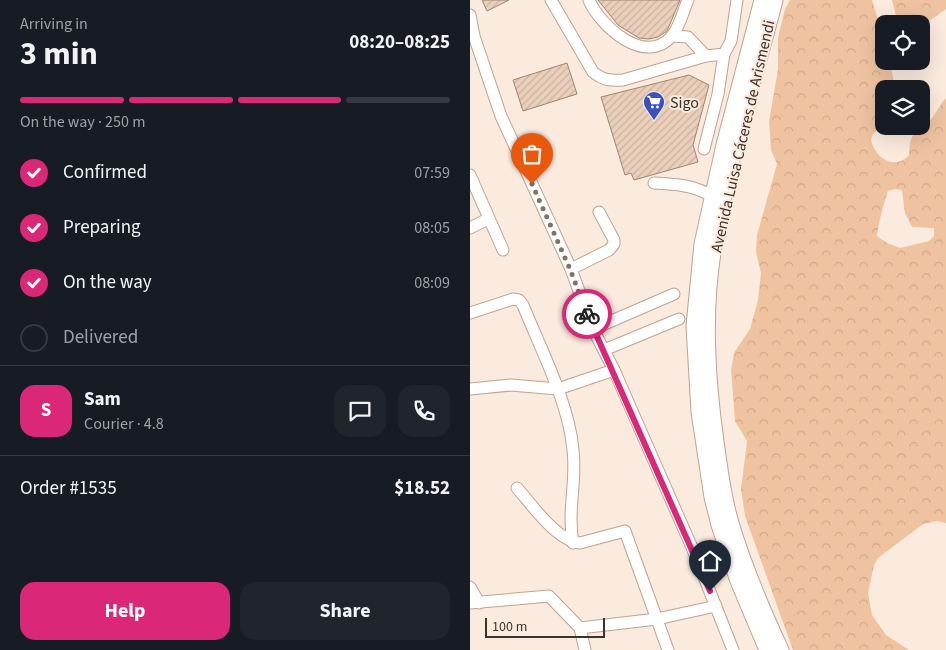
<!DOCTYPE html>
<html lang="en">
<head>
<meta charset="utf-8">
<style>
	body { margin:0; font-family:"Source Sans 3",sans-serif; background:#20242c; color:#f1f3f6; height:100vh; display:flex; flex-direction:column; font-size:19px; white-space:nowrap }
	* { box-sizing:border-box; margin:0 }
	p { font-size:16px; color:#9ea1a6 }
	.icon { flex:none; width:28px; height:28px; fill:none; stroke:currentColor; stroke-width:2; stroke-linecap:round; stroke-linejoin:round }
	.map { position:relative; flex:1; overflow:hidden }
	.sheet { display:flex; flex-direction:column; background:#171b24; width:470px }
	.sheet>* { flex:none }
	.controls { position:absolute; left:405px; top:15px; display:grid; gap:10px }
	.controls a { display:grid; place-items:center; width:55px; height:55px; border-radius:10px; background:#171b24; box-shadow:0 5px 20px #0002; font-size:25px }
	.scale { position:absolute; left:15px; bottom:12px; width:120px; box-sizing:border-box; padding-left:5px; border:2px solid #3d322a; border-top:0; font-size:14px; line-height:18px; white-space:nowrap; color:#3d322a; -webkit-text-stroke:4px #fbeade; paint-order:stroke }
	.pin { position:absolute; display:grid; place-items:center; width:42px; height:42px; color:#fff; margin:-51px -21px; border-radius:50% 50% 50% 0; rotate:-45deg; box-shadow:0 0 5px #0007 }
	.pin .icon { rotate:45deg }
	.courier { position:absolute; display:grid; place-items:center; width:50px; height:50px; margin:-25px; border:4px solid #db2777; border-radius:50%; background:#fff; color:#222; box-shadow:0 1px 6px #0007 }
	.headline em { font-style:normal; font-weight:700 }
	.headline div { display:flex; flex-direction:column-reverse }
	.headline { display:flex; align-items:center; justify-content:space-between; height:85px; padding:0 20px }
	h1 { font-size:32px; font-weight:700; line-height:38px }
	.bar { display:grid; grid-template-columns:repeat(4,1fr); gap:8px 5px; align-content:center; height:60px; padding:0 20px }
	.bar i { height:6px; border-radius:4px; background:#363941 }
	.bar .current { background:#db2777 }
	.bar p { grid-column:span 4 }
	.line { display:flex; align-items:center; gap:12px; padding:0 20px; border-top:1px solid #363941 }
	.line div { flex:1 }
	.round { display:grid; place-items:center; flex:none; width:52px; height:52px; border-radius:15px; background:#20242c }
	ol { padding:0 20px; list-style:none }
	li { display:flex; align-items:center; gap:15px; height:55px }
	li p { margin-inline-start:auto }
	li .icon { padding:5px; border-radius:50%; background:#db2777; color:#fff; stroke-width:4 }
	li:last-child { color:#9ea1a6 }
	li i { width:28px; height:28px; border:2px solid #363941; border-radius:50% }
	.primary-button { display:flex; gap:10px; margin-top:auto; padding:10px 20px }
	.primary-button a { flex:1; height:58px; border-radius:15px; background:#db2777; color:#fff; font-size:20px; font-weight:700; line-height:58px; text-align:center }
	.primary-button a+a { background:#20242c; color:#f1f3f6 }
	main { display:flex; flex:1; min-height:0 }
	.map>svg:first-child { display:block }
</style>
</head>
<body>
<main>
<section class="sheet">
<div class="headline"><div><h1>3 min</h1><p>Arriving in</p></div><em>08:20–08:25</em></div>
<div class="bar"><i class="current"></i><i class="current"></i><i class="current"></i><i></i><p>On the way · 250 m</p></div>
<ol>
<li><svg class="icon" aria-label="check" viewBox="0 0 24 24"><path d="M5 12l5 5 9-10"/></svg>Confirmed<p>07:59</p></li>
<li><svg class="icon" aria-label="check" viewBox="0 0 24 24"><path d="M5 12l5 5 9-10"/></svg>Preparing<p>08:05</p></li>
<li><svg class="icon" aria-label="check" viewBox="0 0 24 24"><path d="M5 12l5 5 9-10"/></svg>On the way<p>08:09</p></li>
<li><i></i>Delivered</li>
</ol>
<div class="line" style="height:90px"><b class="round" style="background:#db2777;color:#fff">S</b><div><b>Sam</b><p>Courier · 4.8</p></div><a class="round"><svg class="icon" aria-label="chat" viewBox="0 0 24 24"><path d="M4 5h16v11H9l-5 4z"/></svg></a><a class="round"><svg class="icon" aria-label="phone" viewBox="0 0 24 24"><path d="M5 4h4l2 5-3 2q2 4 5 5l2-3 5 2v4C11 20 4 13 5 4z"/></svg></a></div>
<div class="line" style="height:65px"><div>Order #1535</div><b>$18.52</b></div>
<div class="primary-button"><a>Help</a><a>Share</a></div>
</section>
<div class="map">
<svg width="476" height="650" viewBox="0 0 476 650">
	<defs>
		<pattern id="forest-crowns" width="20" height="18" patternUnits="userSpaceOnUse" patternTransform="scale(1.25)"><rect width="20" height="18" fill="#efc3a0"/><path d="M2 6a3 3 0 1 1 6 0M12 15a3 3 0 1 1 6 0" fill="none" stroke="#cea88a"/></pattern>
		<pattern id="building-hatch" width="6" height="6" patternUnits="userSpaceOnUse" patternTransform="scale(1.25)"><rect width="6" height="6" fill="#eacfba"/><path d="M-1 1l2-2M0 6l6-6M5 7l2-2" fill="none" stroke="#cab2a0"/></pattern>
	</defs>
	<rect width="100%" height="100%" fill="#fbeade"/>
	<g fill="url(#forest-crowns)" fill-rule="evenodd">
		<path d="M320,0H402L414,40V61H420L425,89H414V125L403,134L401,140C405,158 425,171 439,155C440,128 447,134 462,118C467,112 470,104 476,98V523L467,521L453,524L408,558L404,565L398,593L402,615L416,635L439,650H323L275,516L271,489L277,441L265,421L261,370L264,353L280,329L288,300L291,273L286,252L287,235L307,164L301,150L299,122L308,69V38L315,9ZM425,189L432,190L435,213L442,227L464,228V236L459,241L430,248L417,243L407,236C409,220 413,206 418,191Z"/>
		<polygon points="422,0 476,0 476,9 453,25 433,24 426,16"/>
	</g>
	<g fill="url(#building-hatch)" stroke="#9e8572">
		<polygon points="12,0 39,0 17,11"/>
		<polygon points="128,0 210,0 197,31 188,37 179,39 169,38 148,25"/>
		<polygon points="97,63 107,94 53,111 43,80"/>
		<polygon points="219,75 239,85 223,145 228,162 164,180 161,173 155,175 131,97"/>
	</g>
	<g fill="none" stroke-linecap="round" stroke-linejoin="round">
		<g stroke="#bea490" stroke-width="13">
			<g id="minor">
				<path d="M81,0L123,72C133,80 140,81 153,80L236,56L254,54L261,41L267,0"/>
				<path d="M119,0C130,26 175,67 202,36C210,26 213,11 218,0"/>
				<polyline points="0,15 4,36 31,116 101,269 123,329 144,370 227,559 263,650"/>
				<polyline points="202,36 218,37 236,56"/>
				<polyline points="234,149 248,94 254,54"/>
				<polyline points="0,175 33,250"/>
				<path d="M184,183C205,184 223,185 242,196"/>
				<polyline points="0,228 18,219"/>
				<polyline points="101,269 139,250 144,244 144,240 129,212"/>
				<path d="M0,313L43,299L49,300L53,305C71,350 99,403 103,450C107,482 97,509 103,543"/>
				<polyline points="123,329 204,294"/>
				<polyline points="134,350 209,319"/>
				<polyline points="0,389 41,385 88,389 144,370"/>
				<path d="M47,488C62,505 87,541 110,543L155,531L198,650"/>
				<polyline points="0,587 9,603"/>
				<polyline points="0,603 79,596 110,628 115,650"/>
				<polyline points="110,628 187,619 246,606"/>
			</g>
		</g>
		<g stroke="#bea490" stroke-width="17">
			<g id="major">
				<polyline points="292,0 254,145 232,244 224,326 229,412 242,497 249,525 268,581 297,650"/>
				<path d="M305,0C284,81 258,163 244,246C233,312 237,376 246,442C250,469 253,497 261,523C274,567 292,609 311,650"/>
			</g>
		</g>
		<use href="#minor" stroke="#fff" stroke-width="11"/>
		<use href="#major" stroke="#fff" stroke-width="15"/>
	</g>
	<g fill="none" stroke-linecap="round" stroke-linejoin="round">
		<polyline stroke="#807269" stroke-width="5" stroke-dasharray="0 9" points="62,184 100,269 117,314"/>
		<polyline stroke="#db2777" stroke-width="6" points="117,314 240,591"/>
	</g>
	<defs>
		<g id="supermarket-pin" transform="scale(1.125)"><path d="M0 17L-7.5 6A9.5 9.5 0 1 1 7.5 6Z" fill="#3850c2" stroke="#fbeade"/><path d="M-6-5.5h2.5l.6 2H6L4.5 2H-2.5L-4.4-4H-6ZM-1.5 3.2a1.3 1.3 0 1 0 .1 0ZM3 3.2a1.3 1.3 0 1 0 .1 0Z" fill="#fff"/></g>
	</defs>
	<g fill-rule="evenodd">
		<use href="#supermarket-pin" x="184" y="102"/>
	</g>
	<g text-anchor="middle" stroke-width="4" stroke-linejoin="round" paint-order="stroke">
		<g font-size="16" fill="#3d322a" stroke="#fbeade" text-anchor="start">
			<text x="200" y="108">Sigo</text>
		</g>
		<g font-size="16" fill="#3d322a" stroke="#fbeade">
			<text transform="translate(272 136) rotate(-77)" y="6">Avenida Luisa Cáceres de Arismendi</text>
		</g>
	</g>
</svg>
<div class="controls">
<a><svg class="icon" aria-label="locate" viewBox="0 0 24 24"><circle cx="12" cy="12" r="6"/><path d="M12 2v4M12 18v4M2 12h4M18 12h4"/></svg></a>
<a><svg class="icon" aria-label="layers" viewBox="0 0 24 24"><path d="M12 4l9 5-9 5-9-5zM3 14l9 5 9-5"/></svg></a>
</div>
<div class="scale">100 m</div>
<div class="pin" style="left:62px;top:184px;background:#ea580c"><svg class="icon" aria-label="bag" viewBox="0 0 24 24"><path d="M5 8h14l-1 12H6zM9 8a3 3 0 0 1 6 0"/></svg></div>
<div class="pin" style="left:240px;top:591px;background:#1f2937"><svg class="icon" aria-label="home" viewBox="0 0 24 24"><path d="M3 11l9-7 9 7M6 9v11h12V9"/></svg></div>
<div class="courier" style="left:117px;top:314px"><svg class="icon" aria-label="bike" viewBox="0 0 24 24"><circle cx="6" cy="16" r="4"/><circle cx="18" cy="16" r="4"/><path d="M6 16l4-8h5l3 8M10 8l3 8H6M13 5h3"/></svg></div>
</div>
</main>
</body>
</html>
